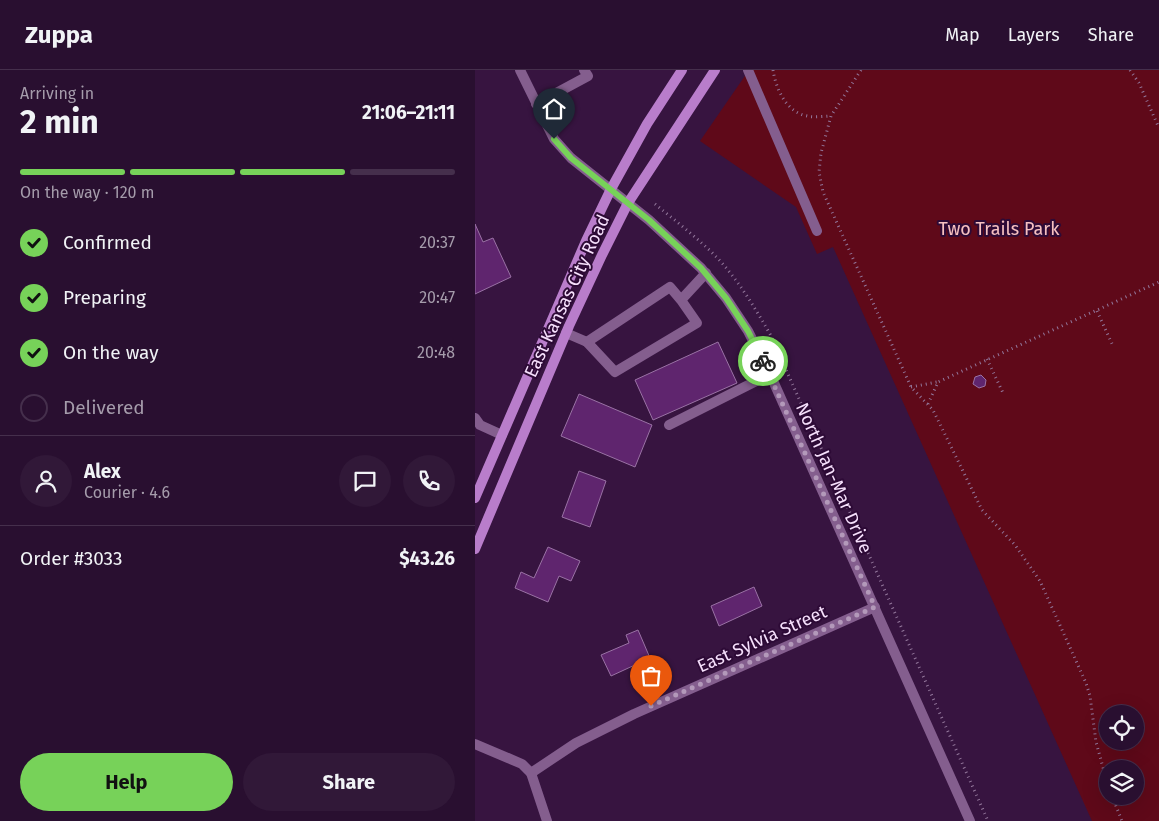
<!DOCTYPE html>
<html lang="en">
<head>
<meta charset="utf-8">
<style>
	body { margin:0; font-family:"Fira Sans",sans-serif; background:#311838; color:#f1f3f6; height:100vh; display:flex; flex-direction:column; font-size:19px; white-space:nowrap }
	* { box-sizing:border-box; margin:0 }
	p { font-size:16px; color:#a59cab }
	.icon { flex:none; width:28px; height:28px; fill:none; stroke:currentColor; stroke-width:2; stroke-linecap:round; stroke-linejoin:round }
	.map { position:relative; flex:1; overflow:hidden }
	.panel { display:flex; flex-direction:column; background:#290f30; width:475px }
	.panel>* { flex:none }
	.tools { position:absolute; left:624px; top:635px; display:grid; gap:10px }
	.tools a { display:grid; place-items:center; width:45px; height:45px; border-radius:50%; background:#290f30; box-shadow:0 5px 20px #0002,0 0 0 1px #452f4c; font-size:25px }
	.pin { position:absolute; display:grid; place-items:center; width:42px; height:42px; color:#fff; margin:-51px -21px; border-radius:50% 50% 50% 0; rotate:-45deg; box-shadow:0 0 5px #0007 }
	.pin .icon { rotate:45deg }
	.courier { position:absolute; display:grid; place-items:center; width:50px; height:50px; margin:-25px; border:4px solid #77d259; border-radius:50%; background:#fff; color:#222; box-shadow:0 1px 6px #0007 }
	.headline em { font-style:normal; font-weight:700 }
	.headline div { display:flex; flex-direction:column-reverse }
	.headline { display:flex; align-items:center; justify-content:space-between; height:85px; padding:0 20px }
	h1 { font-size:32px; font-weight:700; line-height:38px }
	.bar { display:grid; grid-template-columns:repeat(4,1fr); gap:8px 5px; align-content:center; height:60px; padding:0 20px }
	.bar i { height:6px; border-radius:4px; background:#452f4c }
	.bar .on { background:#77d259 }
	.bar p { grid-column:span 4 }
	.line { display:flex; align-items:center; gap:12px; padding:0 20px; border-top:1px solid #452f4c }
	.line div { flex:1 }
	.round { display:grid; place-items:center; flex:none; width:52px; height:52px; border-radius:26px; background:#311838 }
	ol { padding:0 20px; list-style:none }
	li { display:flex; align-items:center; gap:15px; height:55px }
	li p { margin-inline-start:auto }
	li .icon { padding:5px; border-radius:50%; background:#77d259; color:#111; stroke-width:4 }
	li:last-child { color:#a59cab }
	li i { width:28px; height:28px; border:2px solid #452f4c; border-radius:50% }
	.action { display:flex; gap:10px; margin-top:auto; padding:10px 20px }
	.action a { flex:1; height:58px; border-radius:30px; background:#77d259; color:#111; font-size:20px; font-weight:700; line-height:58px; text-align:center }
	.action a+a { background:#311838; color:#f1f3f6 }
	header { display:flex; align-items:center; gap:30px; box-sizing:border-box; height:70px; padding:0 25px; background:#290f30; border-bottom:1px solid #452f4c }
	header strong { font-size:24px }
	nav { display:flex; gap:28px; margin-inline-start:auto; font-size:18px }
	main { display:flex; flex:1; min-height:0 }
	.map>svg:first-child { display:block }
</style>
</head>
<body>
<header>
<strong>Zuppa</strong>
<nav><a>Map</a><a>Layers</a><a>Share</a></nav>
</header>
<main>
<section class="panel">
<div class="headline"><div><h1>2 min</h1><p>Arriving in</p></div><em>21:06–21:11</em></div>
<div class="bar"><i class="on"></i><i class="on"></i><i class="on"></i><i></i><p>On the way · 120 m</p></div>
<ol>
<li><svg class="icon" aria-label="check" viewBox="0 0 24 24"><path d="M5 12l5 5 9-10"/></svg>Confirmed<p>20:37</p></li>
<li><svg class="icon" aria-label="check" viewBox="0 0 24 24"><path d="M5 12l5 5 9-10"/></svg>Preparing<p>20:47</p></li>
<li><svg class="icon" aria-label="check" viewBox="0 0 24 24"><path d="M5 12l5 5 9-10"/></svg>On the way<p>20:48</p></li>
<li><i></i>Delivered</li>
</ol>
<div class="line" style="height:90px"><a class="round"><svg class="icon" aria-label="person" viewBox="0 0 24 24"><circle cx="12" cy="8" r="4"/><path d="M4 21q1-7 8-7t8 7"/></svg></a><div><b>Alex</b><p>Courier · 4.6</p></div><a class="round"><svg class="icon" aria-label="chat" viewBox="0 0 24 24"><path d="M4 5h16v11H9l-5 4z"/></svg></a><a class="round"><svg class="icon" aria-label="phone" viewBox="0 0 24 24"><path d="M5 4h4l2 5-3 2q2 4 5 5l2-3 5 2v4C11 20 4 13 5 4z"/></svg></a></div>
<div class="line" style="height:65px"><div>Order #3033</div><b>$43.26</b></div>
<div class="action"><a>Help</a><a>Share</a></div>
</section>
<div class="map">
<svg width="684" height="751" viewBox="0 0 684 751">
	<rect width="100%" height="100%" fill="#371440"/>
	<path fill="#5f0919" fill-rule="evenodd" d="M274,0H684V751H617L358,177L342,184L321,137L225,71ZM632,644H660V671H632ZM632,699H660V726H632Z"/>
	<g fill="#5f256e" stroke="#9a72a5">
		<polygon points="0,154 8,172 18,168 36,207 0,224"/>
		<polygon points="243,272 262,313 178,350 160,310"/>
		<polygon points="506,305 511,310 510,316 504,318 498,314 500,307"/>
		<polygon points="104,324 177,355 160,397 86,366"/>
		<polygon points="104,401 131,411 115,457 87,447"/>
		<polygon points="73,477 105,491 96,511 84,506 73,532 40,518 46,502 59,508"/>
		<polygon points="279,517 287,536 244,556 236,536"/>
		<polygon points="163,560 175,588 136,606 126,585 154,573 151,565"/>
	</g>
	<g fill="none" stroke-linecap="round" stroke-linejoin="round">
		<g stroke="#93779b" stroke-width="3" stroke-dasharray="1 4" stroke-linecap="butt">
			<path d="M298,0C301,19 311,42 332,46C339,48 349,46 356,46"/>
			<polyline points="386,0 356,46 346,83 344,102 348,122 436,317 458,340 507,440 540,475 565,511 611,613 615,626 621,672 632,712"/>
			<polyline points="655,0 664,13 684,58"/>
			<path d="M180,134C197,148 215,162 231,177C258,201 277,233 295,264L513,751"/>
			<polyline points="622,241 638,276"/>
			<polyline points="512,289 529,325"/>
			<polyline points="436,317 462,312"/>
			<polyline points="453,334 463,312 684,212"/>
			<polyline points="637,726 647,751"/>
		</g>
		<g stroke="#845e8e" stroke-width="10">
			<polyline points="273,0 342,161"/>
			<polyline points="61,34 113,6 109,0"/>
			<polyline points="206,230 195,217 112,272 140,302 222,253 206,230 231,203"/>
			<polyline points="91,263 112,272"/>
			<polyline points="0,348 5,355 27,365"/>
			<polyline points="194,355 295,304"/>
		</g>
		<g stroke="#845e8e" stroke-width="10">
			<polyline points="45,0 79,69 96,88 174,150 226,198 251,228 273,261 295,304 495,751"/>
			<polyline points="0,674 47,694 56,703 72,751"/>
			<polyline points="56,703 101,673 159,644 400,537"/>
		</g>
		<g stroke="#b97dcb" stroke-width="10">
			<polyline points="0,428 111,171 136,119 172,54 207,0"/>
			<polyline points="0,479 94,256 127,185 153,133 240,0"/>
		</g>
	</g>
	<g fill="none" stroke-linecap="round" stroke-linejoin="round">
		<polyline stroke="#b399ba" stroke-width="5" stroke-dasharray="0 9" points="176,636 400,537 288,291"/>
		<polyline stroke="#77d259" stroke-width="6" points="79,69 96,88 174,150 226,198 251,228 273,261 288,291"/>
	</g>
	<g text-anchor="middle" stroke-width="4" stroke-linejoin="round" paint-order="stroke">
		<g font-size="18" fill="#f7c0c0" stroke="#2d0a36">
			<text x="524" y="165">Two Trails Park</text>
		</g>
		<g font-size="18" fill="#f6e0fc" stroke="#2d0a36">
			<text transform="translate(92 226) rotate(-65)" y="6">East Kansas City Road</text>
			<text transform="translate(359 408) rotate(66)" y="6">North Jan-Mar Drive</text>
			<text transform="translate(287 569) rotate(-24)" y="6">East Sylvia Street</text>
		</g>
	</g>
</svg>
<div class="tools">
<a><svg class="icon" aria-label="locate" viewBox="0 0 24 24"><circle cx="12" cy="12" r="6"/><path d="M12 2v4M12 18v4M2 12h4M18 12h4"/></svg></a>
<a><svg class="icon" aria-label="layers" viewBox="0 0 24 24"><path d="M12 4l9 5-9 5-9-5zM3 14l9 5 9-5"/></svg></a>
</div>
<div class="pin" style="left:176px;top:636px;background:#ea580c"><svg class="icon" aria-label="bag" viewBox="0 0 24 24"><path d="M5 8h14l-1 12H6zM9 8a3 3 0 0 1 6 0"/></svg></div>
<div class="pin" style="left:79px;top:69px;background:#1f2937"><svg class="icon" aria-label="home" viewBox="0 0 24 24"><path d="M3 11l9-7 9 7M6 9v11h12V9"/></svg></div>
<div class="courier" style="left:288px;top:291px"><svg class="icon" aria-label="bike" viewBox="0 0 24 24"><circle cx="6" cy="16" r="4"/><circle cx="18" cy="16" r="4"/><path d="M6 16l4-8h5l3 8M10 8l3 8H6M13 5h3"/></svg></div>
</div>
</main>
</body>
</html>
